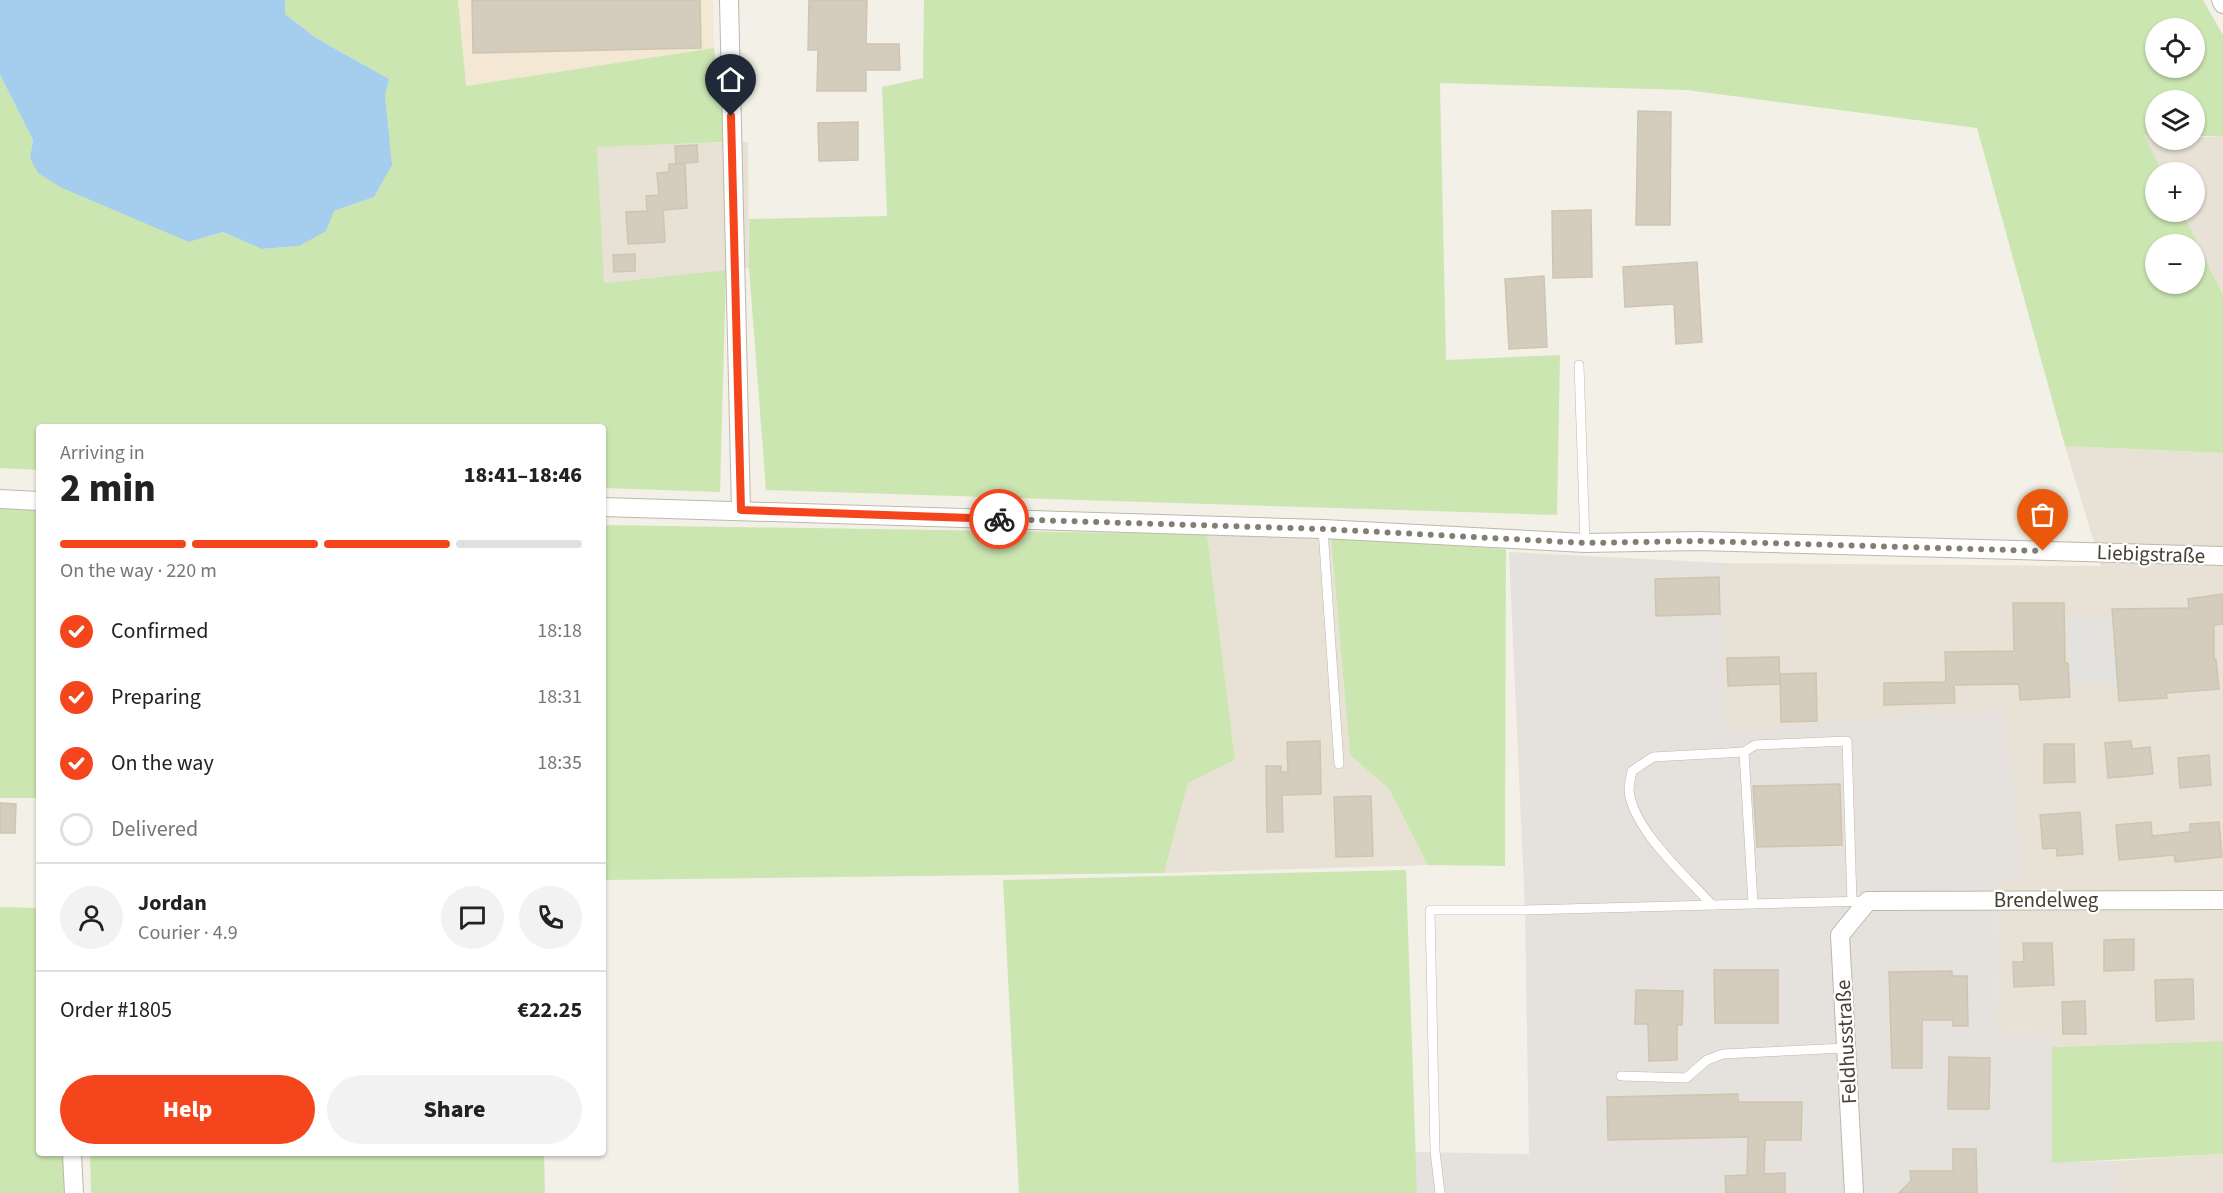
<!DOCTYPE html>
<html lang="en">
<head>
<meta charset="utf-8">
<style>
	body { margin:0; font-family:"Source Sans 3",sans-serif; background:#f2f2f2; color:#222; height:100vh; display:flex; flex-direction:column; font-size:22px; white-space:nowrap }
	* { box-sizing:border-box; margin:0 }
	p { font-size:20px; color:#767676 }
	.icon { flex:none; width:33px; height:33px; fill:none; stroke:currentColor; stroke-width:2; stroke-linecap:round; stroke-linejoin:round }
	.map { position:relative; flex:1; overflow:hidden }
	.drawer { position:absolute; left:36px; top:424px; width:570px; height:732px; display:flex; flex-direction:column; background:#fff; border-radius:6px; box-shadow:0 2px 4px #0004 }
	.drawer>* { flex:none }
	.buttons { position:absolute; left:2145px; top:18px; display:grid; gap:12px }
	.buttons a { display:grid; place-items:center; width:60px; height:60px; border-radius:50%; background:#fff; box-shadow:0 2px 4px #0004; font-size:30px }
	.pin { position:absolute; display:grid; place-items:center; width:51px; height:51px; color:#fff; margin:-62px -26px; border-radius:50% 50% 50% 0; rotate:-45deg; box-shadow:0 0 6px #0007 }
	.pin .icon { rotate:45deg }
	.courier { position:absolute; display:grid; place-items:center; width:60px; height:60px; margin:-30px; border:4px solid #f4451d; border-radius:50%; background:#fff; color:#222; box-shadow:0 2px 8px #0007 }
	.headline em { font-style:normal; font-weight:800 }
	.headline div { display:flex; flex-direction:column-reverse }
	.headline { display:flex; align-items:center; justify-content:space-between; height:102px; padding:0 24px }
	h1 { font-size:39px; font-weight:800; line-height:45px }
	.bar { display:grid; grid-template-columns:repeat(4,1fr); gap:9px 6px; align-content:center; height:72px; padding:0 24px }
	.bar i { height:8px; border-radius:4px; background:#e0e0e0 }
	.bar .current { background:#f4451d }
	.bar p { grid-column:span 4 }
	.line { display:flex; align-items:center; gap:15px; padding:0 24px; border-top:2px solid #e0e0e0 }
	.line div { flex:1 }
	.round { display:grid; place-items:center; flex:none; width:63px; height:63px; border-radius:32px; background:#f2f2f2 }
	ol { padding:0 24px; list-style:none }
	li { display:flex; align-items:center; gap:18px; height:66px }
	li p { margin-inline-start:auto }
	li .icon { padding:6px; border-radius:50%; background:#f4451d; color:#fff; stroke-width:4 }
	li:last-child { color:#767676 }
	li i { width:33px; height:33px; border:3px solid #e0e0e0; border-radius:50% }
	.action { display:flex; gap:12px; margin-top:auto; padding:12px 24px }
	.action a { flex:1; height:69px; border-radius:36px; background:#f4451d; color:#fff; font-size:24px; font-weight:800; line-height:69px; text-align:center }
	.action a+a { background:#f2f2f2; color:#222 }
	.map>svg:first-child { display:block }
</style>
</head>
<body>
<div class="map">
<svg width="2223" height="1193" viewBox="0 0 2223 1193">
	<rect width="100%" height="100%" fill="#f3f0e7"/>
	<g fill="#e7e2d5">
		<polygon points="2143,135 2155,135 2156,140 2223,136 2223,295 2182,212 2194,212 2194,172 2162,172"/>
		<polygon points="748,142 749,268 603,283 597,146"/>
		<polygon points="2065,446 2223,453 2223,1041 2052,1047 2052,1032 1997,1031 1999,877 2026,879 1724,729 1724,563 2101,566"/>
		<polygon points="1207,534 1331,538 1350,755 1389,789 1428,865 1164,873 1188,783 1235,760"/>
		<polygon points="2223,1154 2223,1193 2117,1193 2117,1161"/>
	</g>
	<polygon fill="#f4e7d3" points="458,0 713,0 714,48 465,86"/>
	<polygon fill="#e5e1dc" points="1509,552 1724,563 1724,729 2004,708 2026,880 1999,877 1997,1031 2052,1032 2052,1162 2117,1161 2117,1193 1417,1193 1415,1152 1529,1154 1525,910"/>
	<g fill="#cce6b1" fill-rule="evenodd">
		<polygon points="285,0 458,0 466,86 714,48 726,142 597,147 604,283 726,270 720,492 603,488 603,428 39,428 39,470 0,468 0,75 33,140 30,158 189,242 223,232 262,249 299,246 334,211 374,197 387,122 385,96 389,79 316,38 285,14"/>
		<path d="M924,0H2203L2223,35V136H2195L2194,100H2156L2155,135H2144L2162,172H2156V212H2182L2223,295V453L2065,446L1977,128L1687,90L1440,83L1446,360L1560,355L1557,515L766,490L749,268V219L887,216L882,87L923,78ZM2156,28H2194V68H2156ZM2156,244H2194V284H2156Z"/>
		<polygon points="0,506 39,508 39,798 0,798"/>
		<polygon points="603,525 1207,534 1235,760 1188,783 1164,873 603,880"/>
		<polygon points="1331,538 1506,549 1505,866 1428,865 1389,789 1350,755"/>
		<polygon points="1406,870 1417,1193 1019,1193 1003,880"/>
		<polygon points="0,907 39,908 39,1154 63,1154 65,1193 0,1193"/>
		<polygon points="2223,1041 2223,1154 2052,1163 2052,1047"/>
		<polygon points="90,1154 544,1154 545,1193 91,1193"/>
	</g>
	<polygon fill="#e4e2df" points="2068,618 2110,618 2110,643 2118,643 2117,684 2071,684"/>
	<polygon fill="#a5ceee" points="0,0 285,0 285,14 316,38 389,79 385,96 392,165 374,197 334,211 326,231 299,246 262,249 223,232 189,242 60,187 38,173 30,158 33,140 0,75"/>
	<g fill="#d4ccbd" stroke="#cfc4b0" stroke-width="1.5">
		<polygon points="472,0 700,0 701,48 473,53"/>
		<polygon points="809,0 867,0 866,44 899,44 900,70 866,70 866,91 817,91 818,50 808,50"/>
		<polygon points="1638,111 1671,112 1670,225 1636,225"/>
		<polygon points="858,122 858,160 819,161 818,123"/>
		<polygon points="697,145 698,162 676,164 675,146"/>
		<polygon points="669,164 685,164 687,208 663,210 665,242 628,244 626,212 647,211 646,196 659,195 657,173 669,172"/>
		<polygon points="1591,210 1592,277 1553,278 1552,211"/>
		<polygon points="635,254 635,271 614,272 613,255"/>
		<polygon points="1697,262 1702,342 1676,344 1674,304 1625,307 1623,267"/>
		<polygon points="1544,276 1547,347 1509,349 1505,279"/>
		<polygon points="1719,577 1720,614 1656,616 1655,579"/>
		<polygon points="2223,594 2223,624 2214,625 2214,659 2216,659 2219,689 2166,693 2167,698 2119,701 2112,609 2189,608 2188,599"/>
		<polygon points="2013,603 2064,603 2065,663 2068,663 2070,697 2020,700 2019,684 1954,685 1955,703 1884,705 1884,683 1946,682 1945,652 2014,651"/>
		<polygon points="1779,657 1780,684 1728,686 1727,658"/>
		<polygon points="1816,673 1817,721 1781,722 1780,674"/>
		<polygon points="1320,741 1321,794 1282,795 1283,832 1267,832 1266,766 1281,766 1281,772 1288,772 1287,742"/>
		<polygon points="2131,741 2132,749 2150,747 2153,774 2108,778 2105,743"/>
		<polygon points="2044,744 2074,744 2075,782 2044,783"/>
		<polygon points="2209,755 2211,785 2180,788 2178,758"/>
		<polygon points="1840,784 1842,845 1757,847 1753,786"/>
		<polygon points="1371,796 1373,856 1336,857 1334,797"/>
		<polygon points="0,803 16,804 15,833 0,833"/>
		<polygon points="2080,812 2083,854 2057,856 2057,848 2043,849 2040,815"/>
		<polygon points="2151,822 2152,836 2190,832 2190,824 2219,822 2222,857 2175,862 2174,855 2119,860 2116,825"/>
		<polygon points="2134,939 2134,970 2104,971 2104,940"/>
		<polygon points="2023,943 2052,943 2054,985 2014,987 2013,962 2024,962"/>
		<polygon points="1714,970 1778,970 1778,1023 1715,1023"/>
		<polygon points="1952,971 1952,976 1967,976 1968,1026 1953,1026 1953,1020 1922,1020 1922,1068 1892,1068 1889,972"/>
		<polygon points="2193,979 2194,1019 2156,1021 2155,980"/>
		<polygon points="1636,990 1683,991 1682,1025 1677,1025 1677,1060 1649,1061 1648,1024 1635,1024"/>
		<polygon points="2085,1001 2086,1034 2063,1034 2062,1002"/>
		<polygon points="1949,1057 1990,1058 1989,1109 1948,1109"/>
		<polygon points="1738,1094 1738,1102 1802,1102 1801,1140 1765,1140 1764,1174 1785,1173 1785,1193 1726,1193 1725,1176 1747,1175 1748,1137 1608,1140 1607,1097"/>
		<polygon points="1953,1149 1976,1149 1977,1193 1899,1193 1911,1181 1910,1171 1953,1171"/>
	</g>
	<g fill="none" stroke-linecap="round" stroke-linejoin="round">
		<g stroke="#beb8aa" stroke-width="10">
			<g id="lane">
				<polyline points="1579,365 1585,543"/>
				<polyline points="1323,529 1339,764"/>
				<polyline points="1753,904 1744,752 1755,745 1847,741 1852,902"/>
				<path d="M1712,905C1687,877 1632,829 1629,790C1629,784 1631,777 1632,771L1653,757L1744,752"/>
				<polyline points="1621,1076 1686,1078 1707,1060 1723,1054 1846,1048"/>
				<polyline points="1440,1193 1435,1151 1430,910 1525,910 1866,901"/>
			</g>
		</g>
		<g stroke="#beb8aa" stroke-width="20">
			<g id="street">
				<polyline points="729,0 741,510"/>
				<polyline points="2221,0 2223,4"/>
				<polyline points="0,499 39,501"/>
				<polyline points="603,507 1323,529 1585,543 1698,541 2223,556"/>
				<polyline points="72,1154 74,1193"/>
				<polyline points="1854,1193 1840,935 1868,901 2223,900"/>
			</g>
		</g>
		<use href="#lane" stroke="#fff" stroke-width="9"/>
		<use href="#street" stroke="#fff" stroke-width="18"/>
	</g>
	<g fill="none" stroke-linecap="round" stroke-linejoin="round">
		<polyline stroke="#837e74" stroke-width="6" stroke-dasharray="0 10.8" points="999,519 1323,529 1585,543 1698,541 2043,551"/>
		<polyline stroke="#f4451d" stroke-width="8" points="731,116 741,510 999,519"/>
	</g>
	<g text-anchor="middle" stroke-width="4.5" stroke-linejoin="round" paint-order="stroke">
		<g font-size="21" fill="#464036" stroke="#fff">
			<text transform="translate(2151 554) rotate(2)" y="7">Liebigstraße</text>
			<text x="2046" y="907">Brendelweg</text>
			<text transform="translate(1846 1042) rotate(-93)" y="7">Feldhusstraße</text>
		</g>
	</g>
</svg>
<div class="buttons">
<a><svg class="icon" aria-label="locate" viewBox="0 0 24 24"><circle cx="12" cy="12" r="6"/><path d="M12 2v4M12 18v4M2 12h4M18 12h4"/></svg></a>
<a><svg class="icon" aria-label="layers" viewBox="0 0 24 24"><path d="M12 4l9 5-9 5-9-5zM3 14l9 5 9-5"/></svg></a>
<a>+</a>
<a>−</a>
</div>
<div class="pin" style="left:2043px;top:551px;background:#ea580c"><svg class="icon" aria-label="bag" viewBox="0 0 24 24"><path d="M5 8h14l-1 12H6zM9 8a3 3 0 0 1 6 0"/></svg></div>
<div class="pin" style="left:731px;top:116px;background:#1f2937"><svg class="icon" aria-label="home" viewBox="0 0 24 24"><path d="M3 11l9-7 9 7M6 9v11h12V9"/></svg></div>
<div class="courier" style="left:999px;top:519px"><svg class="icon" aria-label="bike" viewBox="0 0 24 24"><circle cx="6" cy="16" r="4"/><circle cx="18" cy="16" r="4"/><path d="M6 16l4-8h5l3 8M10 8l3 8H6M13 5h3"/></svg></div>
<section class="drawer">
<div class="headline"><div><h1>2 min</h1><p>Arriving in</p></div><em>18:41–18:46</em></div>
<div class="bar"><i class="current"></i><i class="current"></i><i class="current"></i><i></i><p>On the way · 220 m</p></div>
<ol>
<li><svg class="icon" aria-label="check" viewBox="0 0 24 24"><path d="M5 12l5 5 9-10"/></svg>Confirmed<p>18:18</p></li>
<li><svg class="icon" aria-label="check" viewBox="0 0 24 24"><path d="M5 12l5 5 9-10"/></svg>Preparing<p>18:31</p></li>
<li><svg class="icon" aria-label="check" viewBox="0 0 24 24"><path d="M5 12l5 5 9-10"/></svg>On the way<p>18:35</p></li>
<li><i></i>Delivered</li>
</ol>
<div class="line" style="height:108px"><a class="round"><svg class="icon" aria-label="person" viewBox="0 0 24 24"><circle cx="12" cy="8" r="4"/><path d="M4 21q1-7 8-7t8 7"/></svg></a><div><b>Jordan</b><p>Courier · 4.9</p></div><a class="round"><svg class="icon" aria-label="chat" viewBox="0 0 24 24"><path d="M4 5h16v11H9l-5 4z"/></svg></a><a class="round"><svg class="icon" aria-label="phone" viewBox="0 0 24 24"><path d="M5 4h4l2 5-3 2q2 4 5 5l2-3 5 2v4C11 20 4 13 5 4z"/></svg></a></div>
<div class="line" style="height:78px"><div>Order #1805</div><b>€22.25</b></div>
<div class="action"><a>Help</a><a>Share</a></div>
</section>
</div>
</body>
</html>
